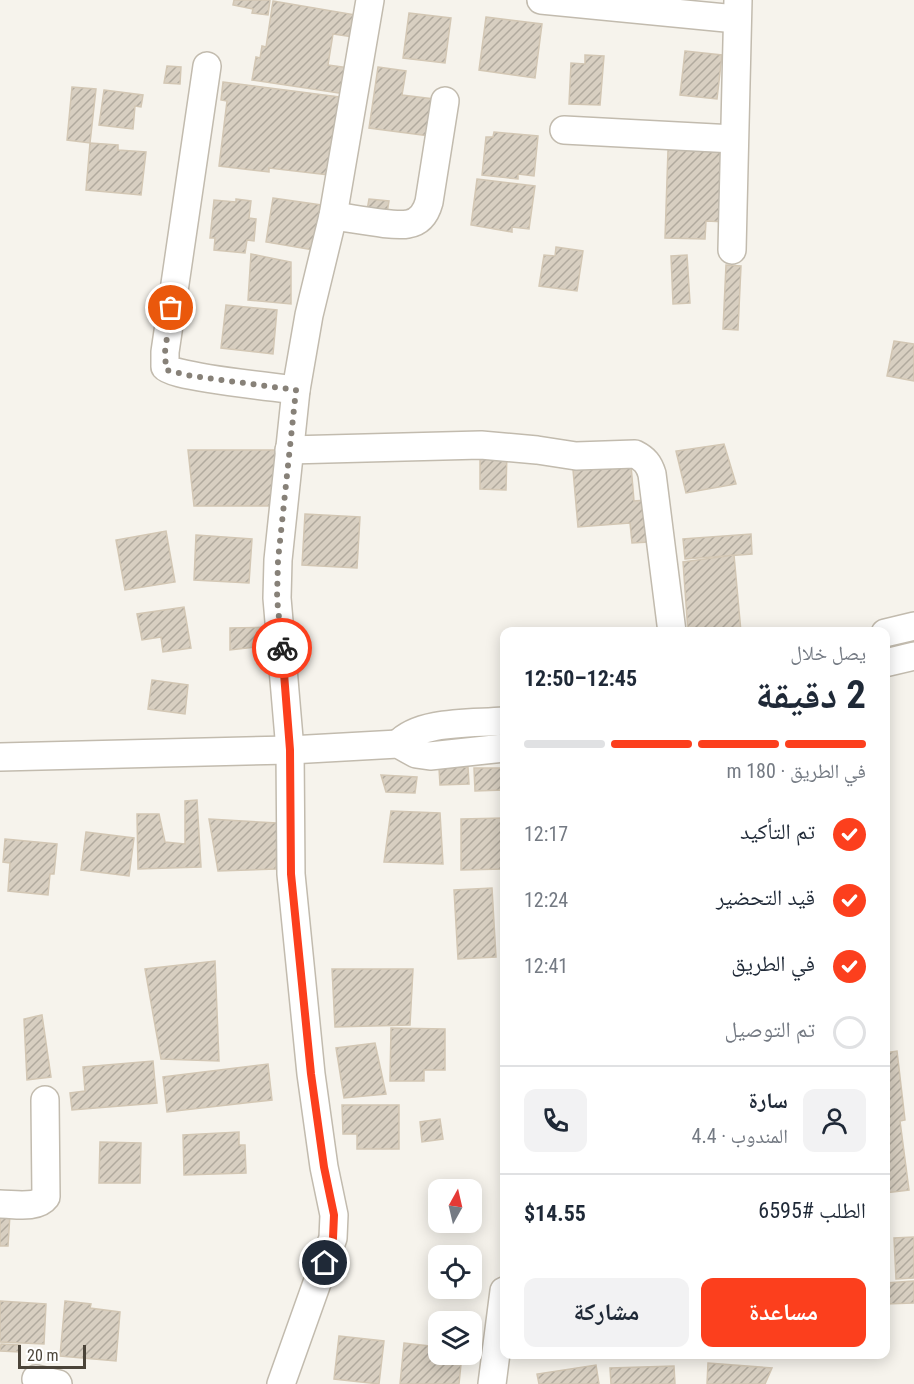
<!DOCTYPE html>
<html lang="ar">
<head>
<meta charset="utf-8">
<style>
	body { margin:0; font-family:"Roboto Condensed","Noto Naskh Arabic",sans-serif; background:#f2f2f3; color:#1f2937; direction:rtl; height:100vh; display:flex; flex-direction:column; font-size:22px; white-space:nowrap }
	* { box-sizing:border-box; margin:0 }
	p { font-size:20px; color:#747a83 }
	.icon { flex:none; width:33px; height:33px; fill:none; stroke:currentColor; stroke-width:2; stroke-linecap:round; stroke-linejoin:round }
	.map { position:relative; flex:1; overflow:hidden; direction:ltr }
	.drawer { position:absolute; left:500px; top:627px; width:390px; height:732px; display:flex; flex-direction:column; background:#fff; border-radius:12px; box-shadow:0 3px 15px #0003; direction:rtl }
	.drawer>* { flex:none }
	.needle { width:39px; rotate:8deg }
	.tools { position:absolute; left:428px; top:1179px; display:grid; gap:12px }
	.tools a { display:grid; place-items:center; width:54px; height:54px; border-radius:12px; background:#fff; box-shadow:0 3px 15px #0003; font-size:30px }
	.scale { position:absolute; left:18px; bottom:15px; width:68px; box-sizing:border-box; padding-left:6px; border:3px solid #4b4439; border-top:0; font-size:16px; line-height:21px; white-space:nowrap; color:#4b4439; -webkit-text-stroke:4px #fff; paint-order:stroke }
	.pin { position:absolute; display:grid; place-items:center; width:51px; height:51px; color:#fff; margin:-26px; border:3px solid #fff; border-radius:50%; box-shadow:0 2px 6px #0007 }
	.courier { position:absolute; display:grid; place-items:center; width:60px; height:60px; margin:-30px; border:4px solid #fc3f1d; border-radius:50%; background:#fff; color:#222; box-shadow:0 2px 8px #0007 }
	.headline em { font-style:normal; font-weight:700 }
	.headline div { display:flex; flex-direction:column-reverse }
	.headline { display:flex; align-items:center; justify-content:space-between; height:102px; padding:0 24px }
	h1 { font-size:39px; font-weight:700; line-height:45px }
	.bar { display:grid; grid-template-columns:repeat(4,1fr); gap:9px 6px; align-content:center; height:72px; padding:0 24px }
	.bar i { height:8px; border-radius:4px; background:#e0e1e3 }
	.bar .on { background:#fc3f1d }
	.bar p { grid-column:span 4 }
	.line { display:flex; align-items:center; gap:15px; padding:0 24px; border-top:2px solid #e0e1e3 }
	.line div { flex:1 }
	.round { display:grid; place-items:center; flex:none; width:63px; height:63px; border-radius:12px; background:#f2f2f3 }
	ol { padding:0 24px; list-style:none }
	li { display:flex; align-items:center; gap:18px; height:66px }
	li p { margin-inline-start:auto }
	li .icon { padding:6px; border-radius:50%; background:#fc3f1d; color:#fff; stroke-width:4 }
	li:last-child { color:#747a83 }
	li i { width:33px; height:33px; border:3px solid #e0e1e3; border-radius:50% }
	.cta { display:flex; gap:12px; margin-top:auto; padding:12px 24px }
	.cta a { flex:1; height:69px; border-radius:12px; background:#fc3f1d; color:#fff; font-size:24px; font-weight:700; line-height:69px; text-align:center }
	.cta a+a { background:#f2f2f3; color:#1f2937 }
	.map>svg:first-child { display:block }
</style>
</head>
<body>
<div class="map">
<svg width="914" height="1384" viewBox="0 0 914 1384">
	<defs>
		<pattern id="building-hatch" width="6" height="6" patternUnits="userSpaceOnUse" patternTransform="scale(1.5)"><rect width="6" height="6" fill="#d8cfc1"/><path d="M-1 1l2-2M0 6l6-6M5 7l2-2" fill="none" stroke="#b1aa9e"/></pattern>
	</defs>
	<rect width="100%" height="100%" fill="#f6f3ec"/>
	<g fill="url(#building-hatch)" stroke="#d3c7b4" stroke-width="1.5">
		<polygon points="234,0 270,0 268,15 252,13 253,9 233,5"/>
		<polygon points="273,1 356,15 353,37 333,34 328,65 349,68 345,94 252,80 256,57 260,58 262,46 266,47"/>
		<polygon points="409,13 451,18 445,63 403,58"/>
		<polygon points="486,17 542,24 535,78 479,70"/>
		<polygon points="685,51 722,55 717,99 680,95"/>
		<polygon points="585,55 604,56 600,105 569,104 571,63 585,64"/>
		<polygon points="167,66 181,67 180,84 164,83"/>
		<polygon points="378,67 406,71 402,95 434,99 429,136 369,128"/>
		<polygon points="223,82 347,98 337,176 269,168 269,172 219,166 227,101 221,100"/>
		<polygon points="72,87 96,89 90,143 67,140"/>
		<polygon points="104,90 143,95 141,107 135,106 133,129 99,125"/>
		<polygon points="494,132 538,136 534,176 518,174 518,179 482,175 486,137 493,137"/>
		<polygon points="90,143 118,145 118,150 146,152 141,195 86,190"/>
		<polygon points="668,150 729,152 727,222 706,221 705,239 665,238"/>
		<polygon points="477,179 535,186 529,229 512,227 512,232 471,225"/>
		<polygon points="273,198 321,205 313,250 266,242"/>
		<polygon points="236,199 251,201 249,218 256,219 254,241 247,240 245,253 214,250 215,238 210,238 214,200 236,202"/>
		<polygon points="369,199 389,201 387,213 367,210"/>
		<polygon points="556,247 583,251 577,291 539,286 544,255 555,256"/>
		<polygon points="251,254 291,262 291,304 248,300"/>
		<polygon points="687,255 690,303 673,304 671,256"/>
		<polygon points="726,265 741,266 738,330 723,329"/>
		<polygon points="226,305 277,310 273,354 221,348"/>
		<polygon points="894,341 914,344 914,381 887,376"/>
		<polygon points="724,444 736,484 686,493 676,451"/>
		<polygon points="188,450 276,450 278,506 194,506"/>
		<polygon points="480,450 507,451 506,490 480,489"/>
		<polygon points="631,465 634,501 645,500 649,542 632,543 630,523 578,527 573,470"/>
		<polygon points="305,514 360,517 357,568 302,565"/>
		<polygon points="166,531 175,582 125,590 116,540"/>
		<polygon points="751,534 752,554 685,559 683,539"/>
		<polygon points="196,535 252,539 249,583 194,580"/>
		<polygon points="734,555 741,632 688,632 683,562"/>
		<polygon points="184,607 191,648 163,652 161,637 142,640 137,614"/>
		<polygon points="277,627 273,645 230,650 230,628"/>
		<polygon points="152,680 188,685 185,714 148,709"/>
		<polygon points="468,767 469,784 440,785 439,768"/>
		<polygon points="474,768 504,768 504,790 475,791"/>
		<polygon points="381,775 417,777 415,793 386,792"/>
		<polygon points="197,800 201,867 138,869 137,814 159,814 165,842 185,844 185,801"/>
		<polygon points="391,811 440,813 443,864 384,862"/>
		<polygon points="504,818 504,869 461,870 461,819"/>
		<polygon points="209,819 277,823 276,869 218,871"/>
		<polygon points="86,832 134,838 129,876 81,870"/>
		<polygon points="5,839 57,844 54,874 50,874 48,895 8,891 10,863 3,862"/>
		<polygon points="492,888 496,957 458,959 454,890"/>
		<polygon points="215,961 219,1061 161,1059 145,969"/>
		<polygon points="332,969 413,969 410,1025 335,1027"/>
		<polygon points="42,1015 51,1077 27,1080 24,1019"/>
		<polygon points="391,1028 445,1029 445,1070 424,1070 424,1081 390,1081"/>
		<polygon points="375,1043 386,1094 344,1098 336,1048"/>
		<polygon points="897,1051 905,1120 900,1121 909,1190 885,1193 885,1053"/>
		<polygon points="153,1061 157,1103 72,1110 70,1093 85,1091 83,1067"/>
		<polygon points="268,1064 272,1100 167,1112 163,1077"/>
		<polygon points="342,1105 399,1105 399,1149 357,1149 357,1134 343,1134"/>
		<polygon points="440,1119 443,1139 422,1142 420,1122"/>
		<polygon points="239,1132 239,1145 245,1145 246,1173 184,1175 183,1135"/>
		<polygon points="100,1142 141,1143 140,1183 99,1183"/>
		<polygon points="0,1214 10,1214 8,1246 0,1246"/>
		<polygon points="914,1237 914,1278 896,1279 894,1238"/>
		<polygon points="914,1281 914,1303 885,1304 885,1283"/>
		<polygon points="0,1301 46,1304 44,1344 0,1342"/>
		<polygon points="65,1301 91,1304 90,1308 120,1312 116,1361 60,1356"/>
		<polygon points="339,1336 384,1341 379,1384 334,1379"/>
		<polygon points="404,1343 438,1347 438,1354 462,1354 459,1384 400,1384"/>
		<polygon points="1,1344 20,1345 20,1352 0,1351"/>
		<polygon points="708,1363 772,1368 765,1384 707,1384"/>
		<polygon points="596,1365 599,1384 539,1384 537,1374"/>
		<polygon points="674,1366 675,1384 611,1384 610,1368"/>
	</g>
	<g fill="none" stroke-linecap="round" stroke-linejoin="round">
		<g stroke="#c2bbae" stroke-width="30">
			<g id="minor">
				<polyline points="541,0 736,19"/>
				<path d="M207,66L165,352V367C173,377 276,387 296,390"/>
				<polyline points="564,130 734,139"/>
				<path d="M333,216C351,218 393,227 408,224C420,222 426,213 429,202L445,101"/>
				<polyline points="732,250 738,0"/>
				<path d="M289,450L481,445L537,450L576,456L635,454C645,459 649,464 652,474L672,632"/>
				<polyline points="885,633 914,626"/>
				<polyline points="885,663 914,656"/>
				<path d="M398,744C420,720 473,724 504,721"/>
				<polyline points="0,757 290,750 398,744 416,754 430,756 504,748"/>
				<path d="M0,1204C14,1204 37,1209 46,1197L45,1100"/>
				<polyline points="36,1379 58,1384"/>
				<polyline points="281,1384 333,1238 334,1215 324,1167 311,1074 291,874 290,750 277,598 278,560 296,390 309,315 333,216 370,0"/>
				<polyline points="492,1384 504,1291"/>
			</g>
		</g>
		<use href="#minor" stroke="#fff" stroke-width="27"/>
	</g>
	<g fill="none" stroke-linecap="round" stroke-linejoin="round">
		<polyline stroke="#878178" stroke-width="6" stroke-dasharray="0 10.8" points="171,308 165,352 166,370 192,376 296,390 278,560 277,598 282,648"/>
		<polyline stroke="#fc3f1d" stroke-width="8" points="282,648 290,750 291,874 311,1074 324,1167 334,1215 333,1238 325,1263"/>
	</g>
</svg>
<div class="tools">
<a><svg class="needle" viewBox="-14 -14 28 28"><path d="M0-13l5 13h-10z" fill="#e53935"/><path d="M0 13l5-13h-10z" fill="#747a83"/></svg></a>
<a><svg class="icon" aria-label="locate" viewBox="0 0 24 24"><circle cx="12" cy="12" r="6"/><path d="M12 2v4M12 18v4M2 12h4M18 12h4"/></svg></a>
<a><svg class="icon" aria-label="layers" viewBox="0 0 24 24"><path d="M12 4l9 5-9 5-9-5zM3 14l9 5 9-5"/></svg></a>
</div>
<div class="scale">20 m</div>
<div class="pin" style="left:171px;top:308px;background:#ea580c"><svg class="icon" aria-label="bag" viewBox="0 0 24 24"><path d="M5 8h14l-1 12H6zM9 8a3 3 0 0 1 6 0"/></svg></div>
<div class="pin" style="left:325px;top:1263px;background:#1f2937"><svg class="icon" aria-label="home" viewBox="0 0 24 24"><path d="M3 11l9-7 9 7M6 9v11h12V9"/></svg></div>
<div class="courier" style="left:282px;top:648px"><svg class="icon" aria-label="bike" viewBox="0 0 24 24"><circle cx="6" cy="16" r="4"/><circle cx="18" cy="16" r="4"/><path d="M6 16l4-8h5l3 8M10 8l3 8H6M13 5h3"/></svg></div>
<section class="drawer">
<div class="headline"><div><h1>2 دقيقة</h1><p>يصل خلال</p></div><em>12:45–12:50</em></div>
<div class="bar"><i class="on"></i><i class="on"></i><i class="on"></i><i></i><p>في الطريق · 180 m</p></div>
<ol>
<li><svg class="icon" aria-label="check" viewBox="0 0 24 24"><path d="M5 12l5 5 9-10"/></svg>تم التأكيد<p>12:17</p></li>
<li><svg class="icon" aria-label="check" viewBox="0 0 24 24"><path d="M5 12l5 5 9-10"/></svg>قيد التحضير<p>12:24</p></li>
<li><svg class="icon" aria-label="check" viewBox="0 0 24 24"><path d="M5 12l5 5 9-10"/></svg>في الطريق<p>12:41</p></li>
<li><i></i>تم التوصيل</li>
</ol>
<div class="line" style="height:108px"><a class="round"><svg class="icon" aria-label="person" viewBox="0 0 24 24"><circle cx="12" cy="8" r="4"/><path d="M4 21q1-7 8-7t8 7"/></svg></a><div><b>سارة</b><p>المندوب · 4.4</p></div><a class="round"><svg class="icon" aria-label="phone" viewBox="0 0 24 24"><path d="M5 4h4l2 5-3 2q2 4 5 5l2-3 5 2v4C11 20 4 13 5 4z"/></svg></a></div>
<div class="line" style="height:78px"><div>الطلب #6595</div><b>$14.55</b></div>
<div class="cta"><a>مساعدة</a><a>مشاركة</a></div>
</section>
</div>
</body>
</html>
